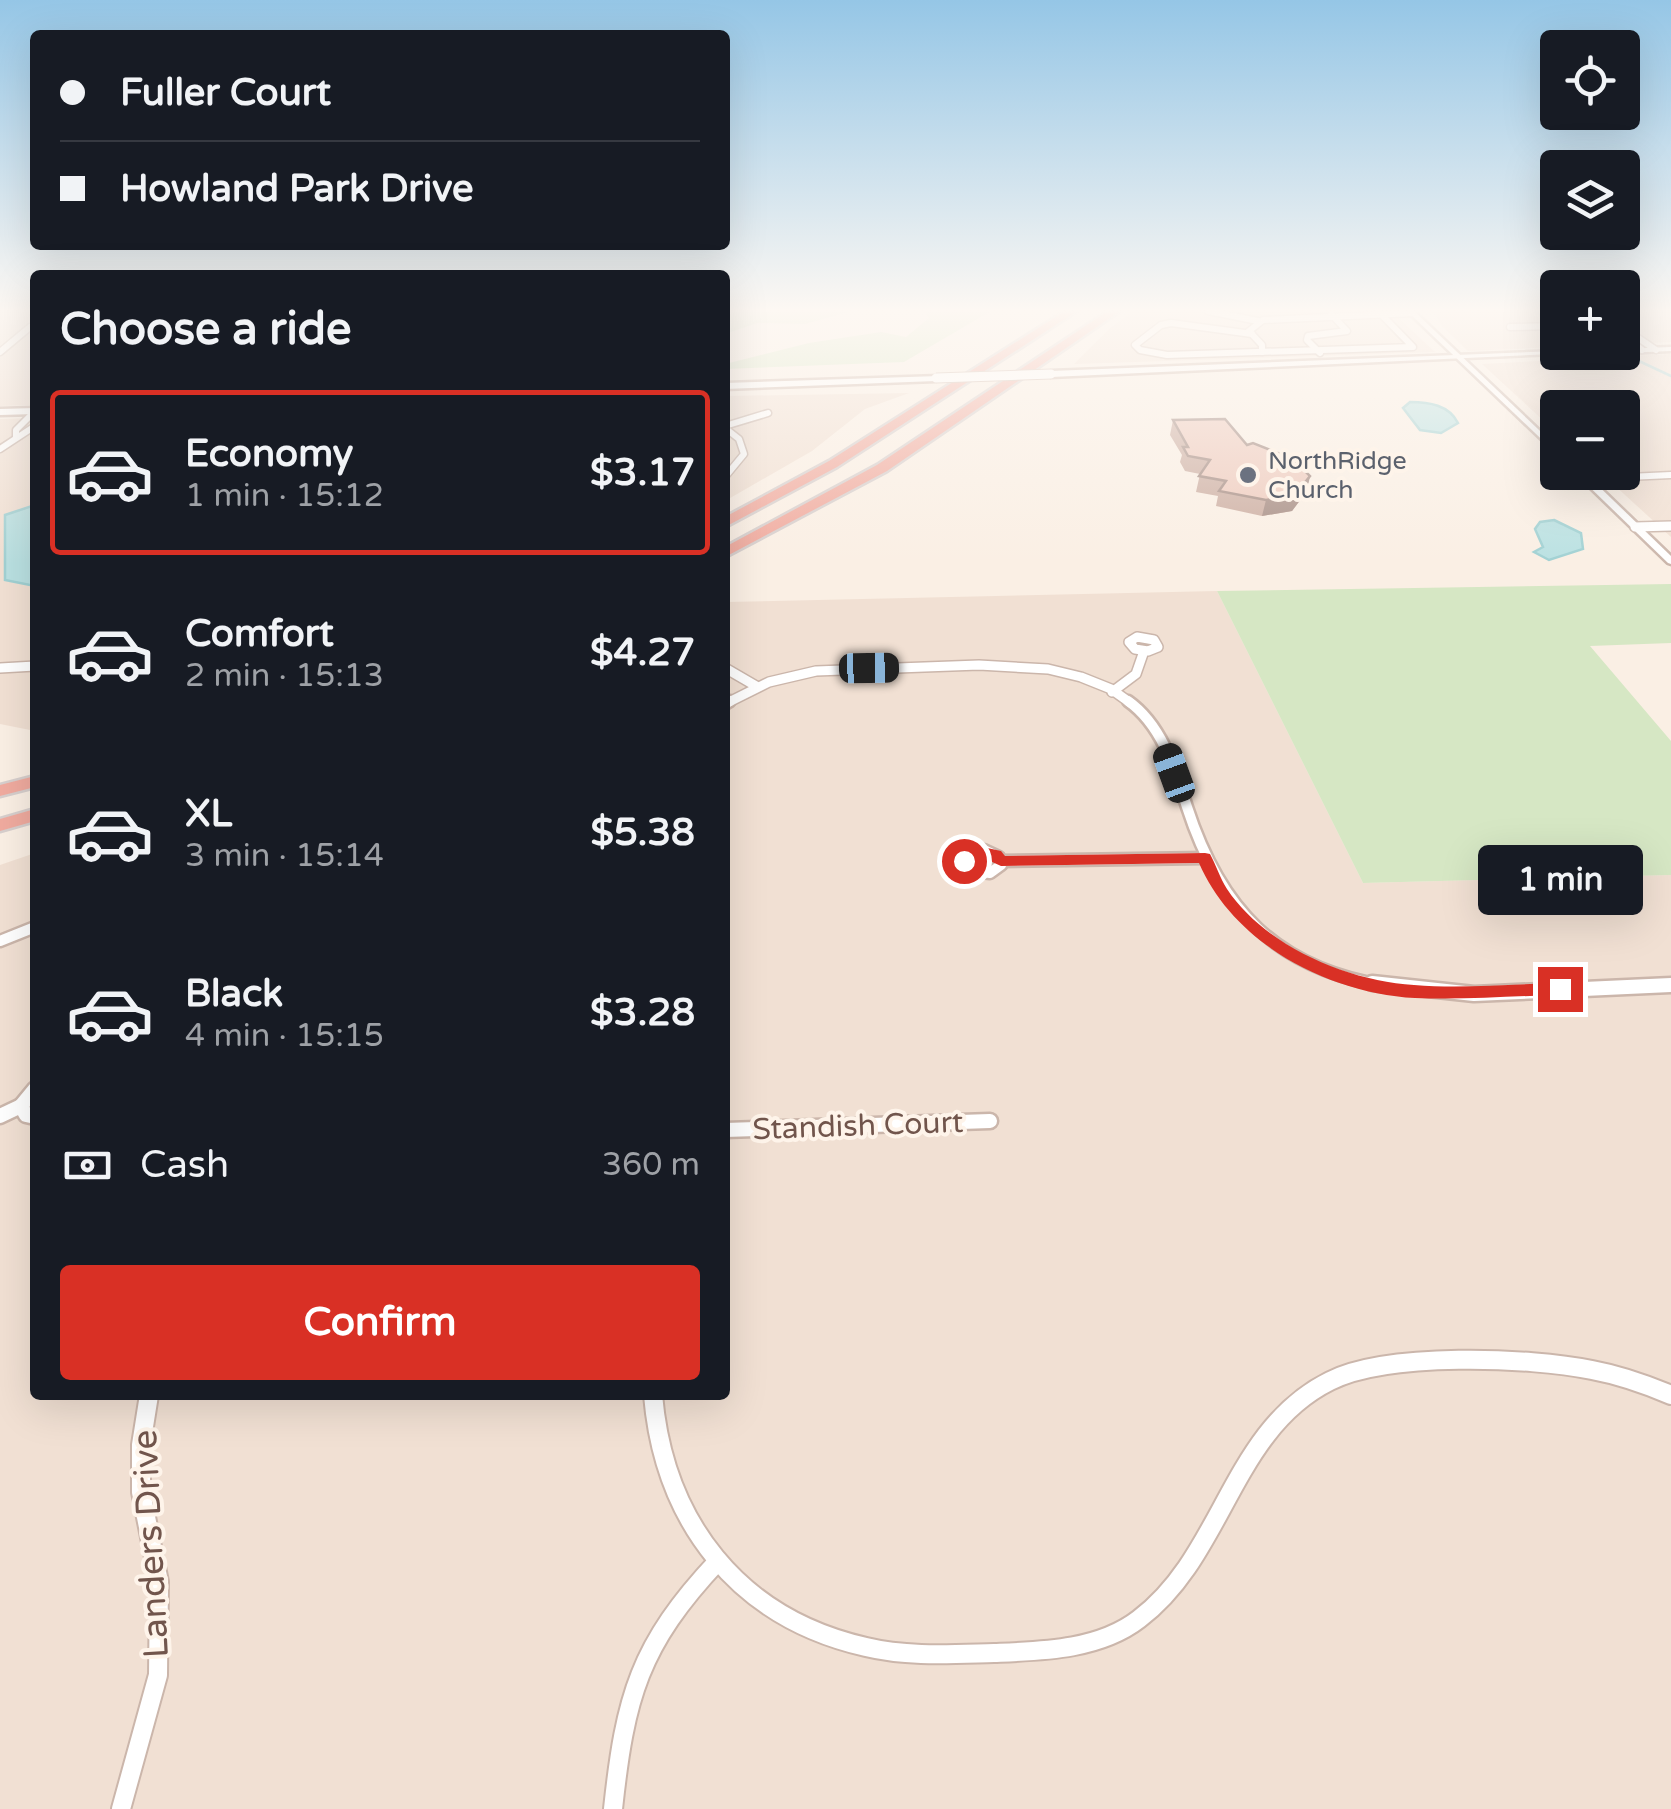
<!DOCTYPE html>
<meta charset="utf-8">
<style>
:root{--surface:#171b24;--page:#242831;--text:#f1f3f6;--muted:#9ea1a6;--line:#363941;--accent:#d93025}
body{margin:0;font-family:"Varela Round",sans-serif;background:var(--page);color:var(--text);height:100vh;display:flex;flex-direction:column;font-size:38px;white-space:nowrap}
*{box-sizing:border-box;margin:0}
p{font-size:32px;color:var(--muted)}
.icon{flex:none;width:55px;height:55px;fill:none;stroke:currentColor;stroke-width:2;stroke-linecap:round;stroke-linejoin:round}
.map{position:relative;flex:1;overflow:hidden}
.panel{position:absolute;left:30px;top:270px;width:700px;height:1130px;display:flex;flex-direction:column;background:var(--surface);border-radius:10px;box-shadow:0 10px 40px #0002}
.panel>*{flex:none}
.hud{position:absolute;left:30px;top:30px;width:700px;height:220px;border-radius:10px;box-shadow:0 10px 40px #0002;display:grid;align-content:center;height:220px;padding:0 30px;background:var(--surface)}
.buttons{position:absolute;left:1540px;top:30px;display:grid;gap:20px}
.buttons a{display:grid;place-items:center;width:100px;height:100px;border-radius:10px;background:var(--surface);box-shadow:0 10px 40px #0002;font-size:50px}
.end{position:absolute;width:45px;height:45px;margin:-22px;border:12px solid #d93025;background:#fff;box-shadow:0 0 0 5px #fff}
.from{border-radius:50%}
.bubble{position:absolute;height:70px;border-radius:10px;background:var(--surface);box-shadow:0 10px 40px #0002;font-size:32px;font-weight:800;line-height:70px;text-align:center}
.car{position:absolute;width:30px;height:60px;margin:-30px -15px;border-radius:12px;box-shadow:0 0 8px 2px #0007;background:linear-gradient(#222 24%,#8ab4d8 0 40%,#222 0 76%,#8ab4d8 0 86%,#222 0)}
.hud b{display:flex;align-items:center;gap:35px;height:95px;font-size:38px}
.hud b+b{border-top:2px solid var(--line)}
.hud i{width:25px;height:25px;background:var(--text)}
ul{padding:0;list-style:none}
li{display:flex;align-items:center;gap:30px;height:165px;margin:0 20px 15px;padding:0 10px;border:5px solid transparent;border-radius:10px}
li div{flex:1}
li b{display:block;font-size:38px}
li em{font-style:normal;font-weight:800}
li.active{border-color:var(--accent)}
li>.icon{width:90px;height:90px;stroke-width:1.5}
h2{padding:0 30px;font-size:45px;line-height:120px}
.pay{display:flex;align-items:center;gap:25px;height:110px;padding:0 30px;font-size:38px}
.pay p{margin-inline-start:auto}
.cta{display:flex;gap:20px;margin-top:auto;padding:20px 30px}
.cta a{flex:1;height:115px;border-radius:10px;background:var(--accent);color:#fff;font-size:40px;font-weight:800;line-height:115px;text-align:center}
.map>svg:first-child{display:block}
.residential{fill:#f1e0d3}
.green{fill:#d6e7c4}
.water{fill:#bae1e2;stroke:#a1d1d3;stroke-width:2.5}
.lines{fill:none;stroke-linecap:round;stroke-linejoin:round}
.stream{stroke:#a1d1d3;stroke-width:2.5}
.minor-far4-casing{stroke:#cbb6ab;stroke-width:9}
.minor-far3-casing{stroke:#cbb6ab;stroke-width:12}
.minor-far2-casing{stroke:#cbb6ab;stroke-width:15}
.minor-far1-casing{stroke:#cbb6ab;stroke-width:19}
.minor-casing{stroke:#cbb6ab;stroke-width:22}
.tertiary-casing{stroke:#cbb6ab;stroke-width:5}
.secondary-casing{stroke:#cfb8ac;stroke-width:5}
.motorway-casing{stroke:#d7cfcd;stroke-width:5}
.minor-far4{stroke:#fff;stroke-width:6}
.minor-far3{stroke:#fff;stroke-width:9}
.minor-far2{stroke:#fff;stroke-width:10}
.minor-far1{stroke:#fff;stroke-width:14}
.minor{stroke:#fff;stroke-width:18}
.tertiary{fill:#fff;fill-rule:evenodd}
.secondary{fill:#fff;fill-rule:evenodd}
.motorway{fill:#f0ab9f;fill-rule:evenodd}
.secondary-bridge-casing{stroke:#cfb8ac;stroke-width:11;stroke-linecap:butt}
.secondary-bridge{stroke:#fff;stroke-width:9}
.wall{fill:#cdafa3}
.shaded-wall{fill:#a78e85}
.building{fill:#eecbbe;stroke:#a78e85;stroke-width:2.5}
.route{fill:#d93025}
.worship-dot{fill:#6b7280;stroke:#fef4ea;stroke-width:4}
.labels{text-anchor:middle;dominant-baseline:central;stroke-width:8;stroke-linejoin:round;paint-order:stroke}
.far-worship-label{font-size:25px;fill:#5b616d;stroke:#fef4ea;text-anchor:start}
.street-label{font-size:30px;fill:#71554c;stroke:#fef4ea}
.near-street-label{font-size:35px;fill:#71554c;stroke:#fef4ea}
</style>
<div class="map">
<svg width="1671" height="1809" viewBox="0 0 1671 1809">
<rect width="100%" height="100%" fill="#faefe4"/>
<g class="residential">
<path d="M0,311h35v94l-35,1z"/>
<path d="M1133,311h258l44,41 -361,12 35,-35z"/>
<path d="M1433,311h94l16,9 14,-1v28l-89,4 -26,-25z"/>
<path d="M1622,311h49v31l-48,2z"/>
<path d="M1671,354v183l-70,-64 21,-1v-64h-64l-1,25 -75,-69z"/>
<path d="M909,393l-44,16 -53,42 -87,50v-105z"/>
<path d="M35,418v313l-35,-7v-305z"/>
<path d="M1217,591l146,292 308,-8v934h-1671v-944l35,-12v542h690v-793z"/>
</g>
<g class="green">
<path d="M725,311h127l-47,13 -48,-1 -32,11z"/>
<path d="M924,311h67l-87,51 -179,7v-5l84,-21 72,-11 25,5 23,-19z"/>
<path d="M1671,584v59l-81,3 81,95v134l-308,8 -146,-292z"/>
</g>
<g class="water">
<path d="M1410,402c19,0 39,3 48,21l-17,10 -21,-3 -17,-22z"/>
<path d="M35,505v81l-30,-6v-65z"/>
<path d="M1554,520l27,13 2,16 -34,11 -15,-8 9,-5 -8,-18 5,-7z"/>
</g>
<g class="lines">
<g class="stream">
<path d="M1535,311l16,10"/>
<path d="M1624,354l47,22"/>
</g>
<defs>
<g id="minor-far4">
<path d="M1208,311l50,10"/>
<path d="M1510,327l48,-1"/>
<path d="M1622,327l34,23"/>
<path d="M1252,334l-81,-11 -10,2 -26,20 5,5 27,5 246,-8 -35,-36"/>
<path d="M1622,335l20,15"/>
<path d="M0,352l30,-25"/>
<path d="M1262,352v-7l-13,-14 14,-11 150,-7"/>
<path d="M1320,353l-13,-13 1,-4 39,-5 -16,-17"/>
<path d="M725,426l43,-13"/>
<path d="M725,428l14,11 5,15 -19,23"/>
<path d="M16,437v-7l19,-19"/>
<path d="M0,449l35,-23"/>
<path d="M1585,479l86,-4"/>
</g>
<g id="minor-far3">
<path d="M1635,527l36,-1"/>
<path d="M1137,637l17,3 4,7 -10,4 -13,-2 -6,-7z"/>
<path d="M0,668l35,-2"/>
<path d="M725,668l31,18"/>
<path d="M1112,692l24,-18 8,-23"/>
<path d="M725,704l44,-22 47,-11 163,-6 69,4 33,8 30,12 21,15"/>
</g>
<g id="minor-far2">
<path d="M1128,701c34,24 47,68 59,106 33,102 89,162 199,179"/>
<path d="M725,704l5,-3"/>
<path d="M984,850l15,7 2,8 -11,8 -17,-2 -9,-10 8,-9z"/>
<path d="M1001,861l204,-3"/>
<path d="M0,941l35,-14"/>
<path d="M1661,986l10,-1"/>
</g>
<g id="minor-far1">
<path d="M1372,983l102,11 197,-9"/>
<path d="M35,1089l-14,17 5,9 9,2"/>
<path d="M0,1116l21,-10"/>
<path d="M725,1130l265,-9"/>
</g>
<g id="minor">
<path d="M653,1395c11,127 85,223 213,252 41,10 86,7 128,6 48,-2 105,-3 145,-34 85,-64 92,-189 191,-238 57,-29 199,-24 262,-11 27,5 53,14 79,25"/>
<path d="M121,1809l37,-134 1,-93 -18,-90v-47l8,-50"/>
<path d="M613,1809c12,-112 26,-164 105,-248"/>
</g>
<g id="tertiary">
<path d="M1407,311h7l144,137v7z"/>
<path d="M1574,472h10l87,84v8l-3,-1z"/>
</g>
<g id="secondary">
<path d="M1671,347v4l-49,2 -3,-1h3v-3z"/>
<path d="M1558,351l39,1 -546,25 -4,-3 4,-3z"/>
<path d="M939,376v4l-3,1 -211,8v-6z"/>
<path d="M35,408v6l-35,1v-6z"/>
</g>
<g id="motorway">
<path d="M1065,311h12l-240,156 -112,60v-10l104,-56z"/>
<path d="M1108,311h12l-233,160 -162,86v-10l152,-82z"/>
<path d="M35,776v11l-35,9v-11z"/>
<path d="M35,809v12l-35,10v-12z"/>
</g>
</defs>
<use href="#minor-far4" class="minor-far4-casing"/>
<use href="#minor-far3" class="minor-far3-casing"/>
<use href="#minor-far2" class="minor-far2-casing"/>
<use href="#minor-far1" class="minor-far1-casing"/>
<use href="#minor" class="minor-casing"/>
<use href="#tertiary" class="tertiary-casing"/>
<use href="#secondary" class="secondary-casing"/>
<use href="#motorway" class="motorway-casing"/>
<use href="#minor-far4" class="minor-far4"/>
<use href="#minor-far3" class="minor-far3"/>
<use href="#minor-far2" class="minor-far2"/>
<use href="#minor-far1" class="minor-far1"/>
<use href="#minor" class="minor"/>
<use href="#tertiary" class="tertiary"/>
<use href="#secondary" class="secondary"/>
<use href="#motorway" class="motorway"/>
<defs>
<path id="secondary-bridge" d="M936,378l115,-4"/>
</defs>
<use href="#secondary-bridge" class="secondary-bridge-casing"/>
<use href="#secondary-bridge" class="secondary-bridge"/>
</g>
<path class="wall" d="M1173,420l74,25 60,46 -15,20 -30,5 -46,-10 2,-10 -22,-4 4,-18 -15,-3 -5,-9 2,-7 -12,-20z"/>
<path class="shaded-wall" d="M1310,476l-3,15 -15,20 -30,5 4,-16z"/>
<path class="building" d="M1225,419l22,26 6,-2 40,16 17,17 -15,19 -29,5 -47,-9 7,-10 -27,-5 11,-16 -22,-4 -5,-9h5l-15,-27z"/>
<linearGradient id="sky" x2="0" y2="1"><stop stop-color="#95c6e6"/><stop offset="0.55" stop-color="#fdf8f3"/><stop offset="1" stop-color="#fdf8f3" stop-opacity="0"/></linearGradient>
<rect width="1671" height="564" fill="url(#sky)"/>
<path class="route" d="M978,846l23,5 4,5 200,-3 5,1c6,11 10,24 17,35 38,57 120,92 187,96 48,4 98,-1 146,-2l9,6 -9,6c-48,1 -97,5 -145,3 -87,-5 -181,-54 -216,-135l-198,3 -22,-10 -9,9h-11l-2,-4 5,-10z"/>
<circle class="worship-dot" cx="1248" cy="475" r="10"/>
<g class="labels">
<g class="far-worship-label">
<text x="1268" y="461">NorthRidge<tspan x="1268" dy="29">Church</tspan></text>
</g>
<g class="street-label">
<text transform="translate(858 1126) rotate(-2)">Standish Court</text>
</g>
<g class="near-street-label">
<text transform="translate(151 1544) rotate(-93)">Landers Drive</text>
</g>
</g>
</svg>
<div class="buttons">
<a><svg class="icon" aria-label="locate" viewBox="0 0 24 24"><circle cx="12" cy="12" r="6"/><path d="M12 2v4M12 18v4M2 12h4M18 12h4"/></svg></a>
<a><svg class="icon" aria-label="layers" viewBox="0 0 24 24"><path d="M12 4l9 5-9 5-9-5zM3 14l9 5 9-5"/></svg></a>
<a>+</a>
<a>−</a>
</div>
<i class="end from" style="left:964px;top:861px"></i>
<i class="end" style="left:1560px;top:989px"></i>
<div class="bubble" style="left:1478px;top:845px;width:165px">1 min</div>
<i class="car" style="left:869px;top:668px;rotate:89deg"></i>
<i class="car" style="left:1174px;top:773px;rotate:340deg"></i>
<div class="hud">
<b><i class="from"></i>Fuller Court</b>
<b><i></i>Howland Park Drive</b>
</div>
<section class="panel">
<h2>Choose a ride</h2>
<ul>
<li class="active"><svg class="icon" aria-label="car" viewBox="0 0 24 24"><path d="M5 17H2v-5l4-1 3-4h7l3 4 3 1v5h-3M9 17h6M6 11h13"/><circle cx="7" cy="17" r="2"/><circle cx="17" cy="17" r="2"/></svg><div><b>Economy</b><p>1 min · 15:12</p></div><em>$3.17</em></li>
<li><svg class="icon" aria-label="car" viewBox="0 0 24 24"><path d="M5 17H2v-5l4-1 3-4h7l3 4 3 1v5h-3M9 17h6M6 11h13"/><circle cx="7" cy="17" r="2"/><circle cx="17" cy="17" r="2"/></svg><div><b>Comfort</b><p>2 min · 15:13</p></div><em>$4.27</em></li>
<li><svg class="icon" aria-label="car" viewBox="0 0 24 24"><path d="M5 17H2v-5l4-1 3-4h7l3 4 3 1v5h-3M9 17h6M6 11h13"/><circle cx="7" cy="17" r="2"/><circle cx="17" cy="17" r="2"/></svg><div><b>XL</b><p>3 min · 15:14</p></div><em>$5.38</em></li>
<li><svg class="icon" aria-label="car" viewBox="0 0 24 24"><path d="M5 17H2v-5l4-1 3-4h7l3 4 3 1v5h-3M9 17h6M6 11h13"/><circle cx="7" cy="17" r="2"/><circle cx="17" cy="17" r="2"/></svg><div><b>Black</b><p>4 min · 15:15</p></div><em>$3.28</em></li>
</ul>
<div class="pay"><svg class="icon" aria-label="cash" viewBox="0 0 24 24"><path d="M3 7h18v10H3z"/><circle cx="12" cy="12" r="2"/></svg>Cash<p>360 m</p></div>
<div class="cta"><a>Confirm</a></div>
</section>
</div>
